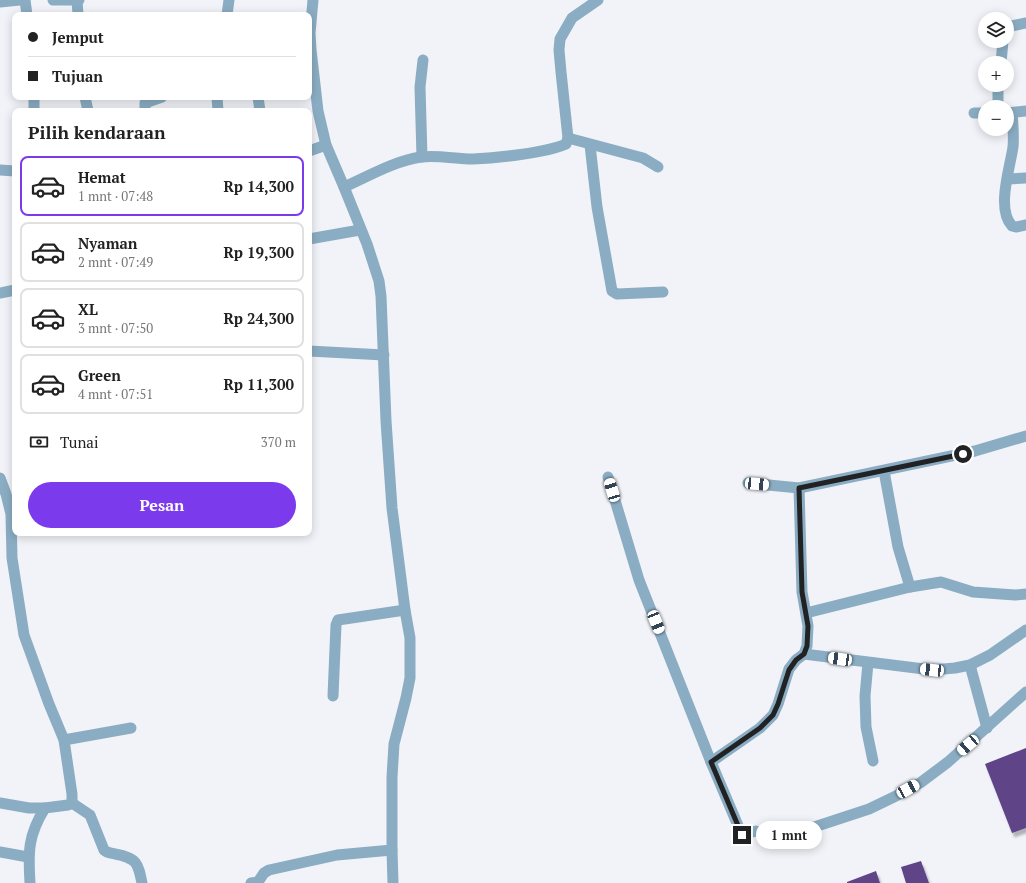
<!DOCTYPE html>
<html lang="id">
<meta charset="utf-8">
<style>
:root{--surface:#fff;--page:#f6f6f6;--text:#222;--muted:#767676;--line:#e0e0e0;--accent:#7c3aed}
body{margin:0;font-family:"PT Serif",serif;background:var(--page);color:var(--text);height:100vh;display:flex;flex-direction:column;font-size:15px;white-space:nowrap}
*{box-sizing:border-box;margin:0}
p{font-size:13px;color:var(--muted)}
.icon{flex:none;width:22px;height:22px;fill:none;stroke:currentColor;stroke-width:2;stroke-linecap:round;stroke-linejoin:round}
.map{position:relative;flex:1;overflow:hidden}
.drawer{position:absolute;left:12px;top:108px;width:300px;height:428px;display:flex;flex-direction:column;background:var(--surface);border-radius:8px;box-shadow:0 2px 10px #0003}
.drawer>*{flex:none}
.guide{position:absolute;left:12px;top:12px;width:300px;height:88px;border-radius:8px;box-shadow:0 2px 10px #0003;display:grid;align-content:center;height:88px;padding:0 16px;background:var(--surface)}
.tools{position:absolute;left:978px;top:12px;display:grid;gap:8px}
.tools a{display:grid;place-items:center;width:36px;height:36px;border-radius:50%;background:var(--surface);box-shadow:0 2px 10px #0003;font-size:20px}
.end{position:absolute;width:18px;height:18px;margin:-9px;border:5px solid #212224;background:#fff;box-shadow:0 0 0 2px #fff}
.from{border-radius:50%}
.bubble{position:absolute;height:28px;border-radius:14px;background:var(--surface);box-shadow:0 2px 10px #0003;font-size:13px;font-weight:700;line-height:28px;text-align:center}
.car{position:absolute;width:12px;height:24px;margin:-12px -6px;border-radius:5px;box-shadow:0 0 3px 1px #0007;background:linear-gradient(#fff 24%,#345 0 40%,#fff 0 76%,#345 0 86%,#fff 0)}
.guide b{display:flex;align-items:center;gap:14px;height:38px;font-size:15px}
.guide b+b{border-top:1px solid var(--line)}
.guide i{width:10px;height:10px;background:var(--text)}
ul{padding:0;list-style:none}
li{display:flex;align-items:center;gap:12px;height:60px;margin:0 8px 6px;padding:0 8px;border:2px solid var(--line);border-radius:8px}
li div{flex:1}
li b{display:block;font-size:15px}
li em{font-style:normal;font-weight:700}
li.active{border-color:var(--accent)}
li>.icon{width:36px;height:36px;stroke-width:1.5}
h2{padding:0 16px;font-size:18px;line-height:48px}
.pay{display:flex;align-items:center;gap:10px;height:44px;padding:0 16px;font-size:15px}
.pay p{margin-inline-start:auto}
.cta{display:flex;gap:8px;margin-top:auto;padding:8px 16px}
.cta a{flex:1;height:46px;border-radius:24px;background:var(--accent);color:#fff;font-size:16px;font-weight:700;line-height:46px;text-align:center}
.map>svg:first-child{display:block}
.building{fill:#5f4588;filter:url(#shadow)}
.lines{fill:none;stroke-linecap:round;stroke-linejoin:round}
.street{stroke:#8badc3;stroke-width:11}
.route{stroke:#212224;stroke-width:5}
</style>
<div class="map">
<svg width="1026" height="883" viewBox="0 0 1026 883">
<defs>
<filter id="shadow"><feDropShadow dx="2.5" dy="4.5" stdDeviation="1" flood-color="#0004"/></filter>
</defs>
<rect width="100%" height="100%" fill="#f1f3f8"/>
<g class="building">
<path d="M1026,748v80l-14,5 -27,-69z"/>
<path d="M921,861l8,22h-23l-5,-16z"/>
<path d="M876,871l4,12h-33v-1z"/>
</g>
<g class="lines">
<g class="street">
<path d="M25,0l2,15"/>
<path d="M53,0h26"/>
<path d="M77,0l1,15"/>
<path d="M313,0l-3,33 1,17 7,61 8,34 18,42 23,57 12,37 2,15 5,125 6,87 13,102 5,28v40l-4,20 -12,46 -2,33v73l1,33"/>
<path d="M0,2l20,-2"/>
<path d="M227,15l2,-15"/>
<path d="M1007,27l19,-4"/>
<path d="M1001,63l2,-22"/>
<path d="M34,97v14"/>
<path d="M85,97l3,14"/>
<path d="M217,97l1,14"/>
<path d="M258,97l2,14"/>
<path d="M998,107v-22"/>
<path d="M145,111v-8l17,-6"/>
<path d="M974,113h11"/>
<path d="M1007,113l19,-2"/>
<path d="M1012,113c1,11 2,23 1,34 -3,21 -17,62 -1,79l4,1 10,-2"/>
<path d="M568,138l75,20 15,9"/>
<path d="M590,145l7,62 15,84 5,3 46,-2"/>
<path d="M309,151l17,-6"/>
<path d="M422,157l-2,-70 3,-27"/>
<path d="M0,170l15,1"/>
<path d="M1008,179l18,-1"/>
<path d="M344,187c25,-11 50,-26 77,-30 17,-2 35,2 52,2 23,-1 73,-6 93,-15l2,-6 -7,-66 -2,-22 1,-11 12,-21 26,-18"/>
<path d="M309,239l51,-9"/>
<path d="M0,293l15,-3"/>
<path d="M309,351l75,4"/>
<path d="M884,471l14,76 12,40"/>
<path d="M608,477l31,103 72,182 31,73 14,-4 10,4 30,-2 73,-24 27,-13 24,-13 28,-21 78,-70"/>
<path d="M0,478l6,16 5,20 1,44 12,77 25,69 15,36 8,54v9l-4,2 -23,3c-17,27 -17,44 -15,75"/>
<path d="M748,483l51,5 176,-37 51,-15"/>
<path d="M806,613l104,-26 31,-5 32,10 42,3 11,-1"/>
<path d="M804,654l128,16 23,-2 15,-3 20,-10 36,-25"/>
<path d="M868,663l-3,33 1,31 7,34"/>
<path d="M970,665l17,63"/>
<path d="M333,696l3,-71 2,-5 67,-10"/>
<path d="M64,740l67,-12"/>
<path d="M711,762l49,-34 13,-13 5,-11 11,-35 7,-9 8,-6 3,-8 1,-20 -6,-34 -3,-104"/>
<path d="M0,803l29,5h16"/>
<path d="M72,803l18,12 14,35c3,3 7,3 11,4 22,4 23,9 27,29"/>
<path d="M0,852l28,5"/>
<path d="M251,883l7,-1 6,-9 5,-3 68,-15 55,-5"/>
</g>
</g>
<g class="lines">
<path class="route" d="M742,835l-31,-73 49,-34 13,-13 5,-11 11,-34 7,-10 8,-6 3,-8 1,-20 -6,-34 -3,-104 164,-34"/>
</g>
</svg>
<div class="tools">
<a><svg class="icon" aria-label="layers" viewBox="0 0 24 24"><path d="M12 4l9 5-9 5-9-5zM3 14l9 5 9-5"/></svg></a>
<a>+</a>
<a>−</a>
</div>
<i class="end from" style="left:963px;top:454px"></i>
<i class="end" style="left:742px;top:835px"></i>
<div class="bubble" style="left:756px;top:821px;width:66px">1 mnt</div>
<i class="car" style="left:757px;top:484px;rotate:95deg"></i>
<i class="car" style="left:612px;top:490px;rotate:343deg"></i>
<i class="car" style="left:656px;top:622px;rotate:158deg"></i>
<i class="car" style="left:840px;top:659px;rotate:278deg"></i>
<i class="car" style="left:932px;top:670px;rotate:276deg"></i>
<i class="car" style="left:968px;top:745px;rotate:229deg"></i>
<i class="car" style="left:908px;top:789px;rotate:61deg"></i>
<div class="guide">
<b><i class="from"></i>Jemput</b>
<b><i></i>Tujuan</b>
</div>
<section class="drawer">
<h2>Pilih kendaraan</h2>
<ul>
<li class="active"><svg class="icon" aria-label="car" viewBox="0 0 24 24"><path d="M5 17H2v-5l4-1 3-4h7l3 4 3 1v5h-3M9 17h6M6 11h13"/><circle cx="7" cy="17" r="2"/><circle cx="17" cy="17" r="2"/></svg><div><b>Hemat</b><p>1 mnt · 07:48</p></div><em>Rp 14,300</em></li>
<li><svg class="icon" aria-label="car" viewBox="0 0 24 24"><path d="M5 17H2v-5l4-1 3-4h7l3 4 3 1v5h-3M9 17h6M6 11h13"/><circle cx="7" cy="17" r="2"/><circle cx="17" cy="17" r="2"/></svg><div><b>Nyaman</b><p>2 mnt · 07:49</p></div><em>Rp 19,300</em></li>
<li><svg class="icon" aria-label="car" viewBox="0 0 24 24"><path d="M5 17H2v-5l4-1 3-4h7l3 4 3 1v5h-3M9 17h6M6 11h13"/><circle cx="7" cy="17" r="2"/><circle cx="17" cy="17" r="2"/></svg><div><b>XL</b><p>3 mnt · 07:50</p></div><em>Rp 24,300</em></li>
<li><svg class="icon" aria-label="car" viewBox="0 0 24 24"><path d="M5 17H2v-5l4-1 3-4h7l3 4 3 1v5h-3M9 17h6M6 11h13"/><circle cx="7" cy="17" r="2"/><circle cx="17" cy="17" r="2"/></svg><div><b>Green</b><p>4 mnt · 07:51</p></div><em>Rp 11,300</em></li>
</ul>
<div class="pay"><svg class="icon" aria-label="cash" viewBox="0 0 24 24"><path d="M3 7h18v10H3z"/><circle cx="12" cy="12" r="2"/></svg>Tunai<p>370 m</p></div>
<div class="cta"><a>Pesan</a></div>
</section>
</div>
